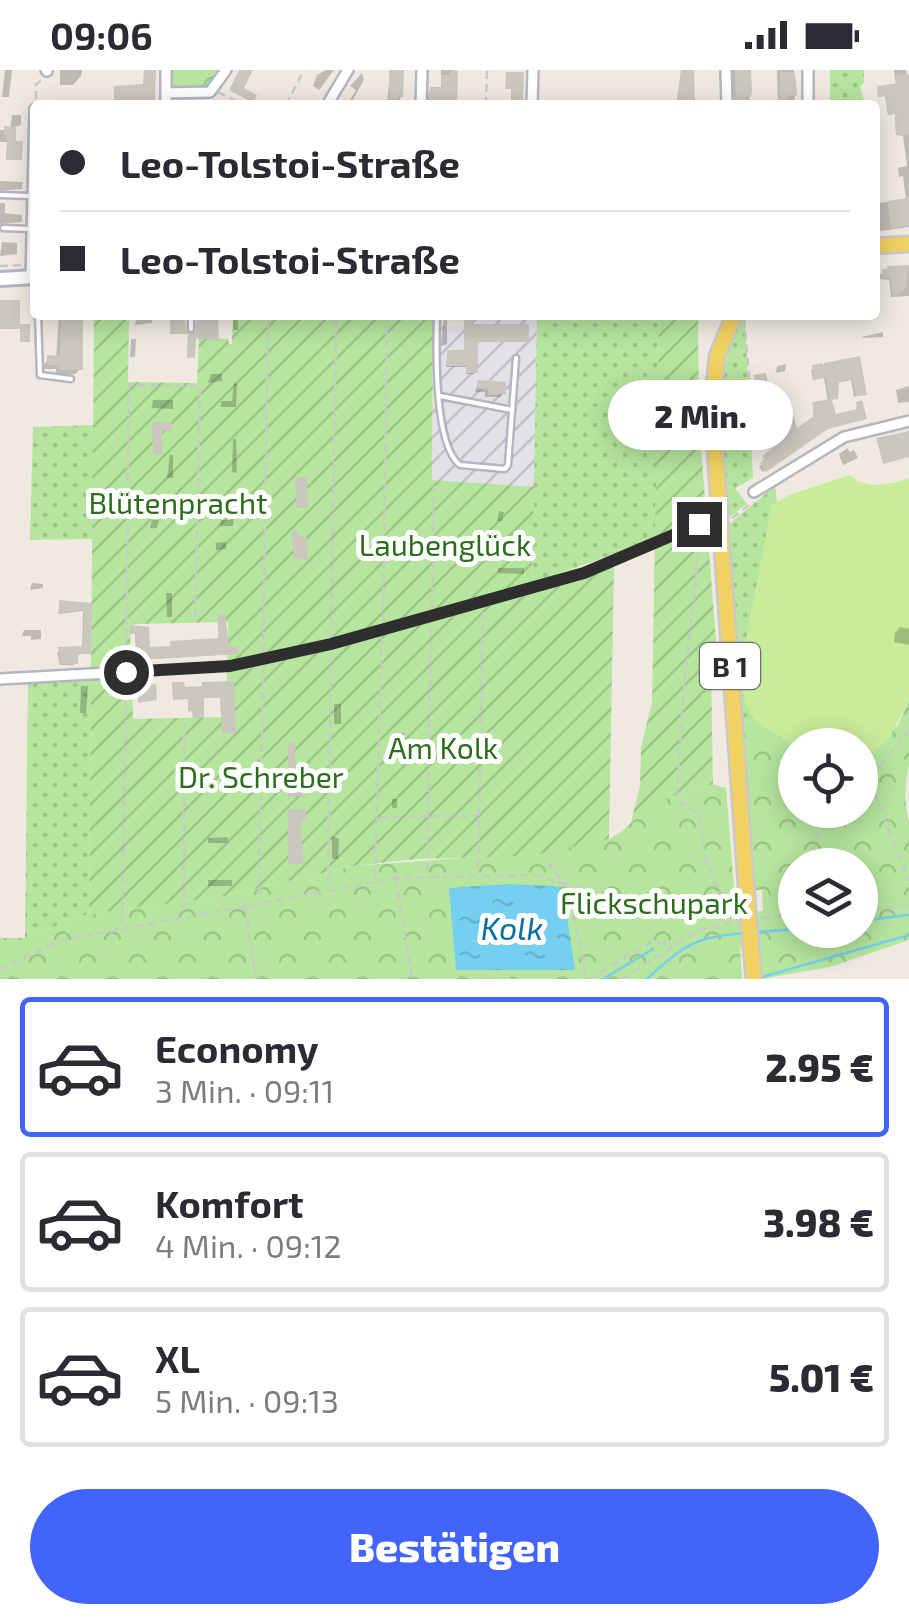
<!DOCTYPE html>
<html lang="de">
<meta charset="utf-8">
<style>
:root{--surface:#fff;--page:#f7f7f7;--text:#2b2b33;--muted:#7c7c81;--line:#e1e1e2;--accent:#4264fb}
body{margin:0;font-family:"Exo 2",sans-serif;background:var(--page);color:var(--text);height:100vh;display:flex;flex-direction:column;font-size:38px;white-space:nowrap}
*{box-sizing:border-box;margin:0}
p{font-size:32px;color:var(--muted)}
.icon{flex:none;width:55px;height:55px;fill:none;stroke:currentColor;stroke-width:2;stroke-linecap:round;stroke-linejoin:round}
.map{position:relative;height:909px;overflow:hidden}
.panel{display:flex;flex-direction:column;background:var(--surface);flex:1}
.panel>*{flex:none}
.hud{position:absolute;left:30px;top:30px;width:850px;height:220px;border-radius:10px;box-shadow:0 5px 25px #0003;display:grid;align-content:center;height:220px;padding:0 30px;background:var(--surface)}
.buttons{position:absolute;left:778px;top:658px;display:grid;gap:20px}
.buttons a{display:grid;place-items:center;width:100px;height:100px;border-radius:50%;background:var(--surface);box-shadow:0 5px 25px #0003;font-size:50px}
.end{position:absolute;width:45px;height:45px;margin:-22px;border:12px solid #2e2e2e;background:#fff;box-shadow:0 0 0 5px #fff}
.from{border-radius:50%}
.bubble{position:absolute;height:70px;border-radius:35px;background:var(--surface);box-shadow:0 5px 25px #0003;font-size:32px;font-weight:800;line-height:70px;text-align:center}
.hud b{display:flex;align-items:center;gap:35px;height:95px;font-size:38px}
.hud b+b{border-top:2px solid var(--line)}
.hud i{width:25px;height:25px;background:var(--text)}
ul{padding:18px 0 0;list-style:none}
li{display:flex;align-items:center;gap:30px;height:140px;margin:0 20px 15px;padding:0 10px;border:5px solid var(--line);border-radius:10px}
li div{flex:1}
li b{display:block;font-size:38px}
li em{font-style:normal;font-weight:800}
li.on{border-color:var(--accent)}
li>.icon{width:90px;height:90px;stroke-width:1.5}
.button{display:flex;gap:20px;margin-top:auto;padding:20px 30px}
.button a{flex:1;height:115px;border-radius:60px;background:var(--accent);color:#fff;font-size:40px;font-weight:800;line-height:115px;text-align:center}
.status{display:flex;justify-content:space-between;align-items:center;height:70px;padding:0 50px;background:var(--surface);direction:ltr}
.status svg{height:28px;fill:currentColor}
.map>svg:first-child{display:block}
.industrial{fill:url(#industrial-furrows)}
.grass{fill:url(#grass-dots)}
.park{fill:url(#park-crowns);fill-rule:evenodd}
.garden{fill:url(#garden-furrows)}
.pitch{fill:#c9ec9a}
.water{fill:url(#water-ripples)}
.shadow{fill:#0003}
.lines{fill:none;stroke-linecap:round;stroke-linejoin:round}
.stream{stroke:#75cff0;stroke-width:2.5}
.building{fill:#cbc7bf}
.service-casing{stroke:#b4b7c1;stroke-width:9}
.minor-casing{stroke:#b4b7c1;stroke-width:14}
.secondary-casing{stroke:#b4b7c1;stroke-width:18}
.primary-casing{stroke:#c9c9c9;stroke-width:19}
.path{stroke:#c9c9c9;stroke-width:2.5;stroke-dasharray:8 5;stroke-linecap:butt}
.service{stroke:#fff;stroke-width:4}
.minor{stroke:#fff;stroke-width:9}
.secondary{stroke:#fff;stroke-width:12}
.primary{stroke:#f2d163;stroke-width:14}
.primary-bridge-casing{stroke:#c9c9c9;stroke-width:19;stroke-linecap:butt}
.primary-bridge{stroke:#f2d163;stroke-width:14}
.route{stroke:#2e2e2e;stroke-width:12}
.labels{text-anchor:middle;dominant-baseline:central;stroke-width:10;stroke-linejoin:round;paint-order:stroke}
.shield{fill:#fff;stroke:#6d6d6d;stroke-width:2.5}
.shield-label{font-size:28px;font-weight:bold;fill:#2e2e2e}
.park-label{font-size:30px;fill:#2c6e1b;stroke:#fff}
.water-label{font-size:32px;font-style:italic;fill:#0d6fa3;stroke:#fff}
</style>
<div class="status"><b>09:06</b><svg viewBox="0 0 49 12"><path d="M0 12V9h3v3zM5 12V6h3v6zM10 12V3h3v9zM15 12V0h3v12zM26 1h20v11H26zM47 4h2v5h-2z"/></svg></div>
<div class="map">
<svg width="909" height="909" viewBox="0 0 909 909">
<defs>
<pattern id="industrial-furrows" width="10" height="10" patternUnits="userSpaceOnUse" patternTransform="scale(2.5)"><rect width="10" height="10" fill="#e3e1e8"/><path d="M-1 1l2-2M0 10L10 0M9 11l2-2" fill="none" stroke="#c3c1c7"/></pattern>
<pattern id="grass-dots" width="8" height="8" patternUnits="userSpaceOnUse" patternTransform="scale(2.5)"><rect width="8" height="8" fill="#b6e59e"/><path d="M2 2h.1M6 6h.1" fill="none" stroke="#9dc588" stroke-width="1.8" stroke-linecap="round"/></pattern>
<pattern id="park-crowns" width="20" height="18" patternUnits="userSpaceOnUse" patternTransform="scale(2.5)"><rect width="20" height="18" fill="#b6e59e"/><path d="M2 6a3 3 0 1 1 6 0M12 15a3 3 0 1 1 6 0" fill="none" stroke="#9dc588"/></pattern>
<pattern id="garden-furrows" width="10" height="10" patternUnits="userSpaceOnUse" patternTransform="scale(2.5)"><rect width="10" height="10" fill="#b6e59e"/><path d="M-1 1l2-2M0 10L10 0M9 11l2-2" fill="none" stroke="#9dc588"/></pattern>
<pattern id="water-ripples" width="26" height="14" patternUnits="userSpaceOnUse" patternTransform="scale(2.5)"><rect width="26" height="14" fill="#75cff0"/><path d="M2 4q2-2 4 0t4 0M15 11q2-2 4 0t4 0" fill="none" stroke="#66b2ce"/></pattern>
</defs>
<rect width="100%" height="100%" fill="#efe9e1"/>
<path class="industrial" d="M464,245h73l-3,172 -102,-6 1,-154 31,-1z"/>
<g class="grass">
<path d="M830,0h34v12l-4,5 4,13 -12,1v4h-22z"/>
<path d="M537,245h122l-3,224 -124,44z"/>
<path d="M741,250l4,3 8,155 -18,10 12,16 -19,14c-14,-63 -16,-139 13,-198z"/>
<path d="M93,355l1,114 -64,1 3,-113z"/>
<path d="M775,416l2,16 -5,4 -29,150 -2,28 14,37 -15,1 -12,-145v-52z"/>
<path d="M91,607l-2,237 -64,24 3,-257z"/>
</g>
<g class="park">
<path d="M170,0h51l-14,19 -29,1 -8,-6z"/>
<path d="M909,629c0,21 0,45 0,66 -4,20 -6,36 0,56v119l-79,27 -70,12 -2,-34 -18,2 2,32h-742v-41h25l64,-24 135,-18 129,-30 177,-13 79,-14 12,-7 24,-22 24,-13 44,-13 13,4 10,125 27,-2 -1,-21h-9l-13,-168 15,-1 40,25v64h65v-54h9l29,-31zM795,795h65v65h-65z"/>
</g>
<g class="garden">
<path d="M94,245h35l-1,67 69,1 2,-45 29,1 1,5h3l1,-29h200l-1,165 102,7 -2,96 -175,49 -1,8 205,-56 53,-18 -5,273 -79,17 -113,3 -64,7 -129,30 -135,18 2,-237 41,-1 1,43 93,-2 2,-95 -92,2 -6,2 1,41 -40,2z"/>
<path d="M659,245h39l1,106 17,221 -5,29 2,113 -44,13 -38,25 9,-36 1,-38 11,-46z"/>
</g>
<path class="pitch" d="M850,405c14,15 41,10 59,3v221l-19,38 -21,19h-9v-11l-65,1 -40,-25 -9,-17 -5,-20 2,-29 29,-150 17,-10z"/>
<path class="water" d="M508,814l47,2 8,4 12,80h-119l-7,-82z"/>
<g class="shadow">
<path d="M5,0h7l-3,27h-7z"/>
<path d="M60,0h22l-1,6 -8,9h-13z"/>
<path d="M326,0h8l-15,20 -6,-4 4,-11z"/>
<path d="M441,0h14v35h-28l2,-13 12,-2z"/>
<path d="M732,0h17v35h-15z"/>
<path d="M777,0h17l1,35h-17z"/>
<path d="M894,0h12l3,26v131l-34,5v-29l31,-2 -3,-25 -4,1 -1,-9 9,-2 -4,-30 -7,-1 -1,-21 -7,1 -3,-19 -7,1 -1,-7 19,-4z"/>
<path d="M390,2l11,1 -1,32h-13z"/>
<path d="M362,3l2,7 -14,25h-3l9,-15 -6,-4z"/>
<path d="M12,45h9v10l-7,2 -1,17 5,16h-12l1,-18h-7v-12h10z"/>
<path d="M0,111l23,1 -1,7 -22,2z"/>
<path d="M0,133h5v10l17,2v7l-22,2z"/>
<path d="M2,172l15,1v11l-17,2z"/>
<path d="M909,197v29l-18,1 -2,-17 -9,-1v-4l8,-7z"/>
<path d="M59,245h22l-1,54 -5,5h-19v-5h-14l6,-11h8z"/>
<path d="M137,245h15v8l-17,2z"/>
<path d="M211,245h27v15h-5v-10h-17v20l-23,-2 -1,19 -5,1 1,-23 4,3 4,-4 1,-15 13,-1z"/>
<path d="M464,245h5v11l58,15 -51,1 -2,32h-8v-7h-20l2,-15 16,1z"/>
<path d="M444,246h3v28l-6,2z"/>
<path d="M883,262v5l-21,1v-1z"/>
<path d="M131,269h5l-1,18h-5z"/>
<path d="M858,289l6,35 -10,3 -3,-17 -15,3v15l-6,3 4,15 22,-4 1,-8 7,15 -41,11 -60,42 -4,-5 4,-4 -1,-2 24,-20 -6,-18 -9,1 -1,-6 20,-5 5,19 18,-12v-15l15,-3 -4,-24 -11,2 -2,-10z"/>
<path d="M786,294l-1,7 -9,2 1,-7z"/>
<path d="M211,304h11v7l-14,2z"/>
<path d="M234,313l3,1 -1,23h-15v-6h11z"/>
<path d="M478,313l26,10 -4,4h-15v-5h-10z"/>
<path d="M909,316v16l-11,1 -2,-13z"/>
<path d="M173,330v9l-21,-1 1,-8z"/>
<path d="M661,346h5l-1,16 -5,-1z"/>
<path d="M765,357l2,16 -8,1 -1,-16z"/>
<path d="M233,369h3l1,34 -5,-1z"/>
<path d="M848,378l1,4 5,-2 4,8 -15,7 -4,-11z"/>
<path d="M170,385h3v23h-6z"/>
<path d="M236,431l-3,25h-13l1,-6h10l1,-18z"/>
<path d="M499,441l5,1 -2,9h-5z"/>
<path d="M152,450h7l-2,8h-7z"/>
<path d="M226,472v7l-10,1v-7z"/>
<path d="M524,498v6l-26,-1v-5z"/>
<path d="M32,513l11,1v4l-13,2z"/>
<path d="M166,523h6v24h-5z"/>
<path d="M60,533l29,2 -1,48 -12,2 -2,10h-14l-3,-13 25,-3 1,-38 -25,3z"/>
<path d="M219,546l8,32 7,6 -98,6 -1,-27 -5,1 1,-6 16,2v20l23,-1 1,-5 47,-3z"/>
<path d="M900,557l9,2v16l-15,-3 1,-9z"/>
<path d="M24,560h17v9l-10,1v-4h-9z"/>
<path d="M81,616h7l-2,27h-6z"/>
<rect x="334" y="634" width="7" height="20"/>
<rect x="399" y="663" width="5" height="16"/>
<rect x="392" y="729" width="5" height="9"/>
<path d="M332,766l7,3 -1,20h-6z"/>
<path d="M228,767l-1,6h-19v-5z"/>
<rect x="208" y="810" width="24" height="6"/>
</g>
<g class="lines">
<g class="stream">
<path d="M860,851l49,-6"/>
<path d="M754,862l41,-3"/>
<path d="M762,907l147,-42"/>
<path d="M603,909l50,-30"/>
<path d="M647,909c37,-34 49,-43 99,-46"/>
</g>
</g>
<g class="building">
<path d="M144,0h12l-1,35 -41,-1v-18l29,-2z"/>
<path d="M239,0h14l-9,18 13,7 -4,8 -24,-13z"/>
<path d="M389,0h15l-1,27h-5v8h-8z"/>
<path d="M681,0h13l1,32 -9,3h-10z"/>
<path d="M735,0h16l1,19 -1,8h-5l1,8h-11z"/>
<path d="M450,1h8l-1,34h-28l1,-18h11v-12h9z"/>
<path d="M506,2h18l-1,31h-12v-14h-6z"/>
<path d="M780,2h14l2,8 1,16h-9v9h-9z"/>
<path d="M909,4v61l-8,1 -5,-2 -1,-20 -7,1 -2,-19 -8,1 -1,-11 20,-3 -1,-8z"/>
<path d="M4,56l12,1v14h7l-1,19h-15v-25h-3z"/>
<path d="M909,128v28l-18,3 -4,-28z"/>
<path d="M909,195l-4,25 -5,1v4l-7,1 -3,-18 -8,-1v-8h5v-3z"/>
<path d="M0,230h20v24h10v18h-10v-13h-20z"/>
<path d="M61,245h22v55h-23v-5h-13v-10l13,1z"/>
<path d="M174,245h11l1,15 4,4 6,-3 1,-15 21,-1 1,26 -23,-3 -1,20 -8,-1 1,-23h-18v-16z"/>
<path d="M464,245h7l1,9h57v18h-51v31h-12v-7h-19v-16h17z"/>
<path d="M860,286l7,39 -11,1 -3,-17 -14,3 -1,17 -6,1 4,14 21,-5 -1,-7 6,-2 5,19 -39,10 -62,43 -6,-9 4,-3 -2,-4 25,-19 -5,-15 -9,1 -2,-9 21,-4 5,18 17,-12 -2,-14 18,-3 -4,-22 -12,2 -2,-14 10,-2 2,3v-3z"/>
<path d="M766,303l3,15 -6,6 1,10 -8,1 -2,-30z"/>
<path d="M477,310l29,2v12l-18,1v-6h-10z"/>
<path d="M152,352h20v9h-10v23h-9z"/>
<path d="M909,361v26l-26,7 -7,-26z"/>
<path d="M295,407h12l1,30 -12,1z"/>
<path d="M291,461h8v6h8l1,24 -14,-4z"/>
<path d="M59,530l33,3 -1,51h-13v10h-17l-3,-17 25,-1 1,-36 -25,3z"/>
<path d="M218,544h7l4,32h9v8l-101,6 -1,-27h-6v-8l19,2 1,20 20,-1v-5l48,-3z"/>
<path d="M234,611l2,52h-14l-2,-35h-16v20h-11l-1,-7 -4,1v-13l-15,1 -1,-18h12l1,5 17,-1v-4z"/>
<path d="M156,614l1,16 -19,3 -1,-18z"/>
<path d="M288,672h7v22h7l1,32 -15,1z"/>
<path d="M288,739h18v10h-5l2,45h-15z"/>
</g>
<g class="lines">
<defs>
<g id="service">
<path d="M0,125l29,1"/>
<path d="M3,158l29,1"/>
<path d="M38,245l2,60 31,4"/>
<path d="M191,245v14"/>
<path d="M437,245c-1,33 -3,130 23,150l45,4 3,-4 8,-107"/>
<path d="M440,326l72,14"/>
<path d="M126,602l104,-6 101,-22 253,-71 115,-49"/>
</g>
<g id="minor">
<path d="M46,0l1,1"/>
<path d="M726,0l1,35"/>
<path d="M166,23l44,-1 16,-22"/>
<path d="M166,35v-35"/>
<path d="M327,35l21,-35"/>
<path d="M421,35l1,-35"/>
<path d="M532,35l1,-35"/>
<path d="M808,35v-35"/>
<path d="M31,208l4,-169"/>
<path d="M754,422l90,-55 65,-16"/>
<path d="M0,609l126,-7"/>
</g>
<path id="secondary" d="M0,209l35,-2"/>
<g id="primary">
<path d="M875,176l34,-2"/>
<path d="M734,245l-17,41 -5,52 36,504"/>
<path d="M751,877l3,32"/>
</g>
</defs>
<use href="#service" class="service-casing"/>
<use href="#minor" class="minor-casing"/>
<use href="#secondary" class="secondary-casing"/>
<use href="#primary" class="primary-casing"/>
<g class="path">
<path d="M218,22l25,13"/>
<path d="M36,29v-15l6,-4"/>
<path d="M286,35l18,-35"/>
<path d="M486,35l1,-35"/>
<path d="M0,196l24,-1"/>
<path d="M744,249l6,68"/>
<path d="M732,448l21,-16"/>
<path d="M701,459l-18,170 -6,93 2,9 20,14 5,37 25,69"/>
<path d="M432,538l2,-122"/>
<path d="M383,551l4,-306"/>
<path d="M331,568l5,-323"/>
<path d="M263,583l5,-338"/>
<path d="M126,593l3,-278 71,1 -5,235"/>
<path d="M909,659l-40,51 40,101"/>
<path d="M380,747l97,-1"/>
<path d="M547,792l20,23 161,36"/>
<path d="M809,795l16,-55"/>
<path d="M478,797l5,-259"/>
<path d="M427,800l4,-249"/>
<path d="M375,807l7,-239"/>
<path d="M396,809l16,100"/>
<path d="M328,814l3,-233"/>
<path d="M259,825l4,-229"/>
<path d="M245,837l11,72"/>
<path d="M860,839l49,-4"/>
<path d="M184,840v-186"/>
<path d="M762,848l33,-3"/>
<path d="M122,853l4,-242"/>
<path d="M0,899l58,-28 338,-63 140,-3 31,10 20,94"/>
<path d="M477,909h42"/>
<path d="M589,909l60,-36 24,1"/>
<path d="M622,909l77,-49 40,-9"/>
</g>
<use href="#service" class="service"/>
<use href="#minor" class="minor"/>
<use href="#secondary" class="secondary"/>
<use href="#primary" class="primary"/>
<defs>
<path id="primary-bridge" d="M748,842l3,35"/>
</defs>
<use href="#primary-bridge" class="primary-bridge-casing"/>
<use href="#primary-bridge" class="primary-bridge"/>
</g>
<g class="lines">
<path class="route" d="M126,602l104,-6 101,-22 253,-71 115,-49"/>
</g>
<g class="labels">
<rect class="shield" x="700" y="573" width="60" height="46" rx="8"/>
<g class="shield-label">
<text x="730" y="596">B 1</text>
</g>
<g class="park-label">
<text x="178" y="432">Blütenpracht</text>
<text x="445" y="474">Laubenglück</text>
<text x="443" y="677">Am Kolk</text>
<text x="261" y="706">Dr. Schreber</text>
<text x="654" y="832">Flickschupark</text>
</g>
<g class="water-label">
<text x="512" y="857">Kolk</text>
</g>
</g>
</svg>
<div class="buttons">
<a><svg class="icon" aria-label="locate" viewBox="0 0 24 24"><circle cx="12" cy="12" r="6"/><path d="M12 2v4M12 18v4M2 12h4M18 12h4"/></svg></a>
<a><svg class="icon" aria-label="layers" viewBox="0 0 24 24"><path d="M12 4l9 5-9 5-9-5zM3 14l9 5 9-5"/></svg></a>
</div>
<i class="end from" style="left:126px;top:602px"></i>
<i class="end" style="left:699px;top:454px"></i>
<div class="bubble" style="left:608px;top:310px;width:185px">2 Min.</div>
<div class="hud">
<b><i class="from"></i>Leo-Tolstoi-Straße</b>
<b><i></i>Leo-Tolstoi-Straße</b>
</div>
</div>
<section class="panel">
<ul>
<li class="on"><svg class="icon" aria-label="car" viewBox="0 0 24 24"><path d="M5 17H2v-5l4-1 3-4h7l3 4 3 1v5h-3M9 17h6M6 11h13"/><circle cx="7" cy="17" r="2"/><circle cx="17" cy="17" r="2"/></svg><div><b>Economy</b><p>3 Min. · 09:11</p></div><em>2.95 €</em></li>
<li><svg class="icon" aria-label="car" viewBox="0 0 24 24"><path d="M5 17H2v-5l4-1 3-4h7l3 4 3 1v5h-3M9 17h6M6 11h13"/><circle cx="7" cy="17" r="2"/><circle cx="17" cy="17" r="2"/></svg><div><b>Komfort</b><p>4 Min. · 09:12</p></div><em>3.98 €</em></li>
<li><svg class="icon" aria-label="car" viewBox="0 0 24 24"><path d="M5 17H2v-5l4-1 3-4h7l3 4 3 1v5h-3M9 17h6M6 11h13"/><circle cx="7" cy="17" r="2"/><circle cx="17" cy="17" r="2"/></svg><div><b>XL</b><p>5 Min. · 09:13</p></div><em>5.01 €</em></li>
</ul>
<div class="button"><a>Bestätigen</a></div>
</section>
